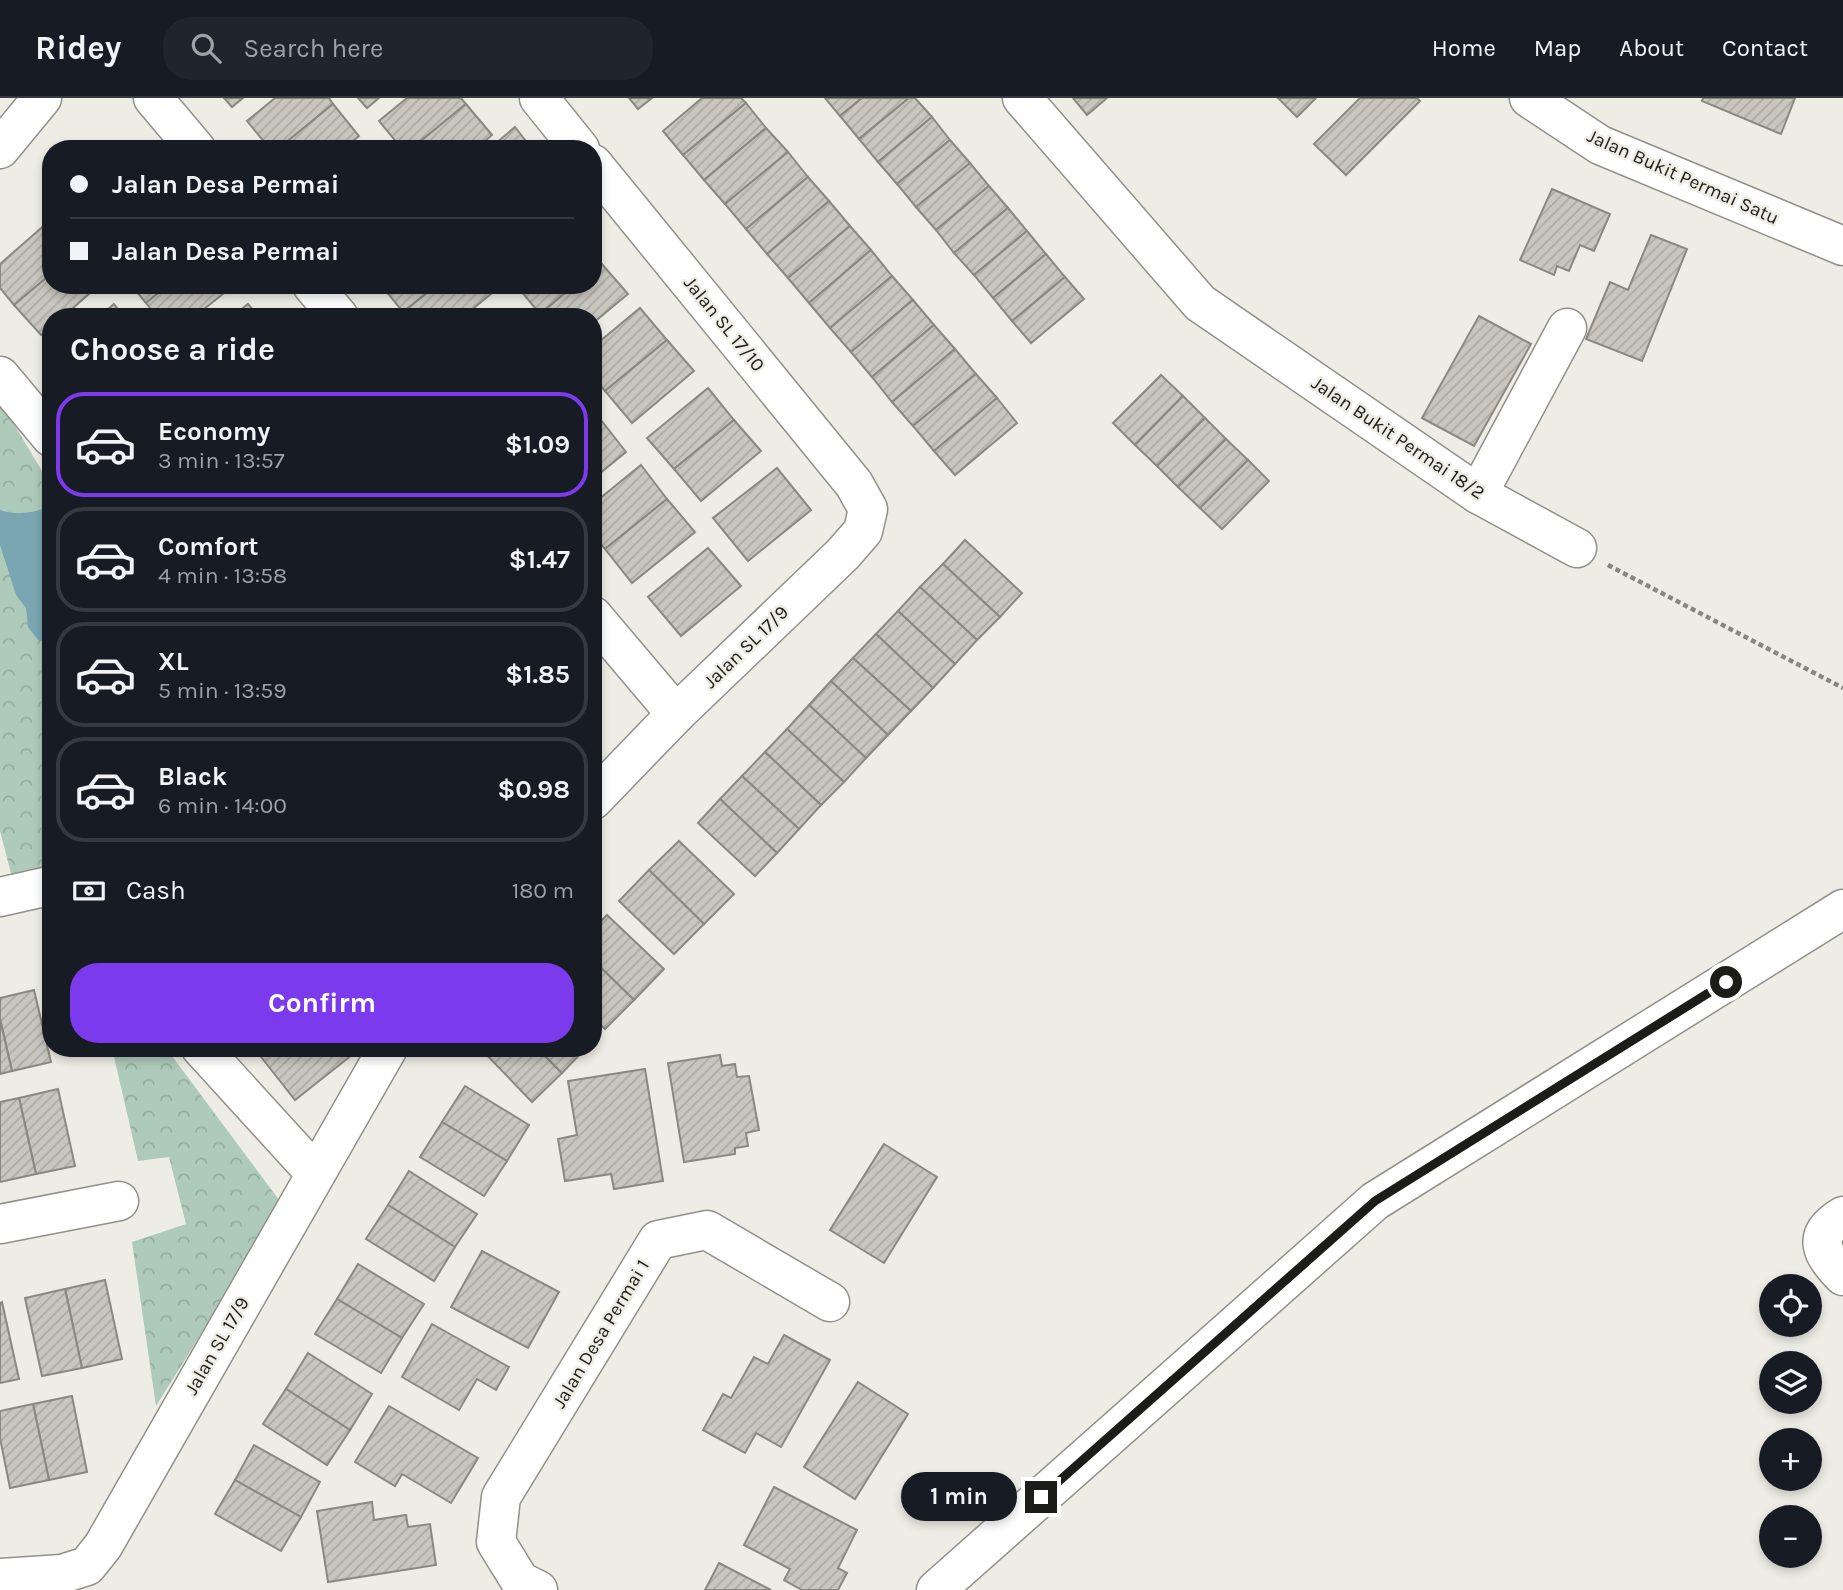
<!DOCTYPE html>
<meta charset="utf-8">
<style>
:root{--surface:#171b24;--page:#20242c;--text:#f1f3f6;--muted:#9ea1a6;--line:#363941;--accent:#7c3aed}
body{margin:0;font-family:Karla,sans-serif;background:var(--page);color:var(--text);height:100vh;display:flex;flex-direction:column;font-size:26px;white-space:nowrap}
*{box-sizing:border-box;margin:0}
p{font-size:23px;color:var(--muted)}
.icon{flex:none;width:38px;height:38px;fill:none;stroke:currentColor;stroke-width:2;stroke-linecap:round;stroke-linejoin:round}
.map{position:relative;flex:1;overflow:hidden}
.sheet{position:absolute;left:42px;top:210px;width:560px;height:749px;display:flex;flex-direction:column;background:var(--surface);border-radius:28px;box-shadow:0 4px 10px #0003}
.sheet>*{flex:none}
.top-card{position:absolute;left:42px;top:42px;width:560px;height:154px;border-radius:28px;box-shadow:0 4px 10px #0003;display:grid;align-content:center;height:154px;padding:0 28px;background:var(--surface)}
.buttons{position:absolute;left:1759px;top:1176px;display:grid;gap:14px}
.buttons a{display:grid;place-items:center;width:63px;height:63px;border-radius:50%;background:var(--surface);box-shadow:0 4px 10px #0003;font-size:35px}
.end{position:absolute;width:32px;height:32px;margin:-16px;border:9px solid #1c1c19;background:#fff;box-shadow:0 0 0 4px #fff}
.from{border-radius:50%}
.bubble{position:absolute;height:49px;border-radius:24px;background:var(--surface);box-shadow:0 4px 10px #0003;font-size:23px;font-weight:700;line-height:49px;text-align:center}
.top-card b{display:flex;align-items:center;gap:24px;height:66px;font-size:26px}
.top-card b+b{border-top:2px solid var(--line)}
.top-card i{width:18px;height:18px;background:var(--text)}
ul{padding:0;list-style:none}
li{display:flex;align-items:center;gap:21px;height:105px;margin:0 14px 10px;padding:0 14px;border:4px solid var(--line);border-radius:28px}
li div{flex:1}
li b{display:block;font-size:26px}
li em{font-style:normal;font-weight:700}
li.selected{border-color:var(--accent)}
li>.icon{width:63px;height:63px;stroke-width:1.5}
h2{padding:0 28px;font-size:32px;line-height:84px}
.pay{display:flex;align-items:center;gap:18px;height:77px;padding:0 28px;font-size:26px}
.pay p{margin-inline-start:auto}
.cta{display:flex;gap:14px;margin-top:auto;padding:14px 28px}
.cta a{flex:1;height:80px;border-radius:28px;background:var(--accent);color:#fff;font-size:28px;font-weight:700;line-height:80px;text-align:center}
header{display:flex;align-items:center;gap:42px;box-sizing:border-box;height:98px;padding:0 35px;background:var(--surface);border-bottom:2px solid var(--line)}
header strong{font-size:33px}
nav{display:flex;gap:38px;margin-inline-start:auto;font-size:24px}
.search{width:490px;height:63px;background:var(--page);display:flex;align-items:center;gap:18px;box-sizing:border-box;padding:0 24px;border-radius:28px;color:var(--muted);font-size:26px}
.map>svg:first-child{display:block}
.park{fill:url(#park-crowns)}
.water{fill:#7aa6b4}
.building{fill:url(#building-hatch);stroke:#898881;stroke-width:2}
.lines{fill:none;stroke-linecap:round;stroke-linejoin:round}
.minor-casing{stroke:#919089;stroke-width:41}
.path{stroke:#878681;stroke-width:4.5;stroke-dasharray:5 3.5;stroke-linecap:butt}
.minor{stroke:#fff;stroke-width:38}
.route{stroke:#1c1c19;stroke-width:9}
.labels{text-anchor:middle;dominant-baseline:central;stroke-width:5;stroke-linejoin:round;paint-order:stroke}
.street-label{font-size:19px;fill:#1c1c19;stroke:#eeede5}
</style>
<header>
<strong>Ridey</strong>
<div class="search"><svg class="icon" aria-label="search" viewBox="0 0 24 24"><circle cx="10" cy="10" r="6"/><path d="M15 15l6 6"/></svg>Search here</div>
<nav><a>Home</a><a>Map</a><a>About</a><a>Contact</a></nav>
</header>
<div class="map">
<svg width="1843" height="1492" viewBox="0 0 1843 1492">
<defs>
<pattern id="park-crowns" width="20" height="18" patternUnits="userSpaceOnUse" patternTransform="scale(1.75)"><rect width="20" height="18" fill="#aecaba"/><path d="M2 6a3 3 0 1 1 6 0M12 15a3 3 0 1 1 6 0" fill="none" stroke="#95ad9f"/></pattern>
<pattern id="building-hatch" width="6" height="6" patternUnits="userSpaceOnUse" patternTransform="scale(1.75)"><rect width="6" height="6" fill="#c8c6bf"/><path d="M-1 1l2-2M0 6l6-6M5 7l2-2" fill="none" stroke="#abaaa4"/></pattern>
</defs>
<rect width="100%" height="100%" fill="#eeede5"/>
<g class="park">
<path d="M0,303l48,80 3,-2v405l-35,9 -16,-62z"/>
<path d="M112,950h54l116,156 -126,202 -24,-164 54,-18 -17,-67 -31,4z"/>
</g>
<path class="water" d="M51,408v138l-13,-4 -10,-13 -2,-19 -10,-13 -16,-50v-35c18,6 33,3 51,-4z"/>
<g class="building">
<path d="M224,0h19l-11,9z"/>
<path d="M275,0h54l4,6 -55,45h-8l-23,-28z"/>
<path d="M358,0h21l-12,10z"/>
<path d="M407,0h54l5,6 -55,45h-9l-23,-28z"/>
<path d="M629,0h23l-14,11z"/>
<path d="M702,0h39l5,5 -63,52 -20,-24z"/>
<path d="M825,0h37l-22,18z"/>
<path d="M862,0h47l-50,41 -19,-23z"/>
<path d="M909,0h6l17,19 -54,45 -19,-23z"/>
<path d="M1073,0h34l-20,17z"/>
<path d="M1278,0h38l-19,19z"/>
<path d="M1360,0h57l3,3 -74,74 -32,-31z"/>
<path d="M1703,0h92l-14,36 -79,-33z"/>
<path d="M746,5l20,25 -62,52 -21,-25z"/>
<path d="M333,6l26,32 -16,13h-65z"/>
<path d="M466,6l26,31 -16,14h-65z"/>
<path d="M932,19l18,23 -53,44 -19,-22z"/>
<path d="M515,29l17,22h-43z"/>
<path d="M766,30l22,24 -63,52 -21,-24z"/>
<path d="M950,42l20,23 -54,44 -19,-23z"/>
<path d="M788,54l20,25 -62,52 -21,-25z"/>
<path d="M970,65l19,23 -53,44 -20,-23z"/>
<path d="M808,79l21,24 -62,53 -21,-25z"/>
<path d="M989,88l19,22 -54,45 -18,-23z"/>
<path d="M1552,91l58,25 -16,37 -14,-6 -11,26 -12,-5 -3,9 -34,-15z"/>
<path d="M829,103l21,25 -62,52 -21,-24z"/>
<path d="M1008,110l19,23 -53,44 -20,-22z"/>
<path d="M47,125l4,5v46l-37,31 -14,-17v-24z"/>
<path d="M850,128l21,24 -62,53 -21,-25z"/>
<path d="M1027,133l19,23 -53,44 -19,-23z"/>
<path d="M1651,137l36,14 -45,112 -56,-22 24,-57 18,8z"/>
<path d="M871,152l21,26 -62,52 -21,-25z"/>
<path d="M1046,156l19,23 -53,44 -19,-23z"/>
<path d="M601,165l27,31 -35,29v-6h-51l-2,-3 34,-29h19v-16z"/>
<path d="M51,176v11h48l-36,32h-12v10l-10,8 -27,-30z"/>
<path d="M892,178l21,24 -62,52 -21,-24z"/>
<path d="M1065,179l19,22 -53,44 -19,-22z"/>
<path d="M131,187h37l-22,18z"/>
<path d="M168,187h64l1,1 -39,31h-37l-11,-14z"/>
<path d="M381,187h56l-34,27z"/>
<path d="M437,187h49l6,8 -29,24h-56l-4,-5z"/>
<path d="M516,187h58l-34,29z"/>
<path d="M913,202l21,25 -62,52 -21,-25z"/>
<path d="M114,206l10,13h-25z"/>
<path d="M248,206l11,13h-27z"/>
<path d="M640,210l27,32 -62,51 -12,-14v-30z"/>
<path d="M1479,218l52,28 -57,102 -52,-28z"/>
<path d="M934,227l21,24 -63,53 -20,-25z"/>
<path d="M667,242l27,31 -62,52 -27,-32z"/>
<path d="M955,251l21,25 -63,52 -21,-24z"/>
<path d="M976,276l21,24 -63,53 -21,-25z"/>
<path d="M1161,277l22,21 -48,49 -22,-22z"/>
<path d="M708,290l26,32 -60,49 -27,-31z"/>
<path d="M1183,298l22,22 -48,48 -22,-21z"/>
<path d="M997,300l20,25 -62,52 -21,-24z"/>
<path d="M1205,320l21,21 -48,48 -21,-21z"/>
<path d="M601,322l25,32 -33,27v-53z"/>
<path d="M734,322l27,31 -60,50 -27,-32z"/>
<path d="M1226,341l22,21 -48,48 -22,-21z"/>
<path d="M1248,362l21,21 -47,48 -22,-21z"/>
<path d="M641,367l26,34 -62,50 -12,-14v-31z"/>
<path d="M777,370l34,42 -63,51 -35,-43z"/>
<path d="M667,401l28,33 -63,51 -27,-34z"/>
<path d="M965,442l57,53 -22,24 -57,-53z"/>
<path d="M708,450l33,38 -60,50 -33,-39z"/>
<path d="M943,466l57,53 -23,23 -57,-53z"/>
<path d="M920,489l57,53 -22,24 -57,-53z"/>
<path d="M898,513l57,53 -22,24 -57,-54z"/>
<path d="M876,536l57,54 -22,23 -58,-53z"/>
<path d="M853,560l58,53 -23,24 -57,-54z"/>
<path d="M831,583l57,54 -22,23 -57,-53z"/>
<path d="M809,607l57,53 -22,24 -57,-53z"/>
<path d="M787,631l57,53 -23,23 -56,-53z"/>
<path d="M765,654l56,53 -22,24 -57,-53z"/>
<path d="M742,678l57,53 -22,24 -57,-54z"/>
<path d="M720,701l57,54 -22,23 -57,-53z"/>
<path d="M679,743l55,53 -30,30 -55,-54z"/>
<path d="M649,772l55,54 -30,30 -55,-53z"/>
<path d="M607,817l57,54 -30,31 -41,-40v-31z"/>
<path d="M593,862l41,40 -29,29 -12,-11z"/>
<path d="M34,892l17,72 -39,9 -12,-52v-21z"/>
<path d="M0,921l12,52 -12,3z"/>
<path d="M254,950h100l3,3 -62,49z"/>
<path d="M480,950h57l25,25 -30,29z"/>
<path d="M537,950h49l-24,25z"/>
<path d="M720,957l2,11 13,-2 2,13 12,-1 10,54 -13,3 2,13 -13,2v6l-51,8 -16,-99z"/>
<path d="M645,971l18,112 -49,8 -3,-15 -46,7 -7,-42 19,-4 -9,-54z"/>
<path d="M465,988l64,39 -22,36 -65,-39z"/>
<path d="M58,991l17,77 -39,8 -17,-76z"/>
<path d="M19,1000l17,76 -36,8v-80z"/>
<path d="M442,1024l65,39 -23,35 -64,-39z"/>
<path d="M884,1046l53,33 -53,86 -54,-33z"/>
<path d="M409,1073l68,43 -22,33 -67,-42z"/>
<path d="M388,1107l67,42 -21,34 -68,-42z"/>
<path d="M482,1153l77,41 -31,56 -77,-41z"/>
<path d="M358,1166l66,40 -22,34 -65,-39z"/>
<path d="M105,1182l17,79 -40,9 -17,-79z"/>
<path d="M65,1191l17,79 -40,8 -17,-78z"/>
<path d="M337,1201l65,39 -21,35 -66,-39z"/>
<path d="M2,1204l17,77 -19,4v-80z"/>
<path d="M432,1226l77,43 -13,23 -19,-11 -18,31 -57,-33z"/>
<path d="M784,1237l46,25 -49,87 -25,-14 -11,20 -42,-23 20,-36 8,4 23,-41 14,7z"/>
<path d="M308,1255l64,41 -22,36 -64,-41z"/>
<path d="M858,1284l50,32 -53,85 -51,-32z"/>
<path d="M286,1291l64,41 -23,35 -64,-41z"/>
<path d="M72,1298l15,76 -38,8 -16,-76z"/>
<path d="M33,1306l16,76 -39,8 -10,-50v-27z"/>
<path d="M389,1308l89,52 -27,45 -49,-29 -7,12 -40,-24z"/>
<path d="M254,1347l66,37 -19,35 -66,-37z"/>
<path d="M235,1382l66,37 -20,34 -66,-37z"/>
<path d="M774,1389l83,43 -19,38 9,5 -9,17h-36l-18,-10 6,-11 -46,-24z"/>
<path d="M372,1404l2,18 32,-5 2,12 22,-3 6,41 -108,17 -11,-71z"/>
<path d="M719,1465l52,27h-66z"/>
</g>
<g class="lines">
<defs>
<g id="minor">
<path d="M153,0l43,51"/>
<path d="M539,0l41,51"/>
<path d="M1022,0l178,205 278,191 99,54"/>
<path d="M1529,0l71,47 243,101"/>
<path d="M0,51l42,-51"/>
<path d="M593,66l261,320 14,25 -5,22 -20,23 -167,160 -83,86"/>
<path d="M312,187l27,32"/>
<path d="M0,278l51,61"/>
<path d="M1478,396l89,-166"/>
<path d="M593,518l83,98"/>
<path d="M0,799l49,-11"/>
<path d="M201,950l114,125"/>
<path d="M1843,1118c-33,20 -21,38 0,60"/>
<path d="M0,1126l119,-23"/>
<path d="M0,1480l62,-4 25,-8 16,-20 285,-498"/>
<path d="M538,1492l-18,-9 -24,-39 5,-45 157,-257 49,-10 123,72"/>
<path d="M936,1492l439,-389 468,-292"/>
</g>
</defs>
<use href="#minor" class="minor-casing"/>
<path class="path" d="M1608,467l235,123"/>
<use href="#minor" class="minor"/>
</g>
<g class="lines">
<path class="route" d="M1041,1399l334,-296 351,-219"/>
</g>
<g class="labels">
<g class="street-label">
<text transform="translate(1683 79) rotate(24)">Jalan Bukit Permai Satu</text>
<text transform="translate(724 226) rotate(51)">Jalan SL 17/10</text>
<text transform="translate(1398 340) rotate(34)">Jalan Bukit Permai 18/2</text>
<text transform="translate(746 549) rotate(-44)">Jalan SL 17/9</text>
<text transform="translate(601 1236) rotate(-59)">Jalan Desa Permai 1</text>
<text transform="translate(217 1248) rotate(-60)">Jalan SL 17/9</text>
</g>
</g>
</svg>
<div class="buttons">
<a><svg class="icon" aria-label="locate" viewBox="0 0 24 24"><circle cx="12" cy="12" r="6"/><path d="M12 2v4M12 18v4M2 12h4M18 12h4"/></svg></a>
<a><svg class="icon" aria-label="layers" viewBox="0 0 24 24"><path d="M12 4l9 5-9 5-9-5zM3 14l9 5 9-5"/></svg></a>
<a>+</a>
<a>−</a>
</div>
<i class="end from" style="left:1726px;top:884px"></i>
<i class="end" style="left:1041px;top:1399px"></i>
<div class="bubble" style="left:901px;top:1374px;width:116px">1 min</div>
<div class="top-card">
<b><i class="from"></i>Jalan Desa Permai</b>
<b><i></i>Jalan Desa Permai</b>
</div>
<section class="sheet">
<h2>Choose a ride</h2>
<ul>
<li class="selected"><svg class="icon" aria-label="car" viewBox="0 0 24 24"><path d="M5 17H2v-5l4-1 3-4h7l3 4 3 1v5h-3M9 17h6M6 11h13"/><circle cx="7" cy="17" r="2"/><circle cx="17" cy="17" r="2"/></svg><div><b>Economy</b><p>3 min · 13:57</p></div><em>$1.09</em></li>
<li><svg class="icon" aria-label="car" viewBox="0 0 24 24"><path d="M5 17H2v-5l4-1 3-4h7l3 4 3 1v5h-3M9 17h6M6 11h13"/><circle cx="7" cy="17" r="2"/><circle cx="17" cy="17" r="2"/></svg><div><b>Comfort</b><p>4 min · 13:58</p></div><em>$1.47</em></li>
<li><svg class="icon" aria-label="car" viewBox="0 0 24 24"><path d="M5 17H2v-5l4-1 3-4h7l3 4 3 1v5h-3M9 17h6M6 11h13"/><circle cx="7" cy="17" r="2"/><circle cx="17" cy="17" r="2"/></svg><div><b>XL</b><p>5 min · 13:59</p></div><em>$1.85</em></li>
<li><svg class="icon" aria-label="car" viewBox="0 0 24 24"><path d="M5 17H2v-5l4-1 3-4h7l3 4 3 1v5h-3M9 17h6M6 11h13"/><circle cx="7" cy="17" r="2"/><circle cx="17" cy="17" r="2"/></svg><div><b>Black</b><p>6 min · 14:00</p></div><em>$0.98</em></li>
</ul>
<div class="pay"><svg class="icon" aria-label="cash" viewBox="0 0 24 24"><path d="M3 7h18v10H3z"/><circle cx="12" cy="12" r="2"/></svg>Cash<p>180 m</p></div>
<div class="cta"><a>Confirm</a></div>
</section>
</div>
